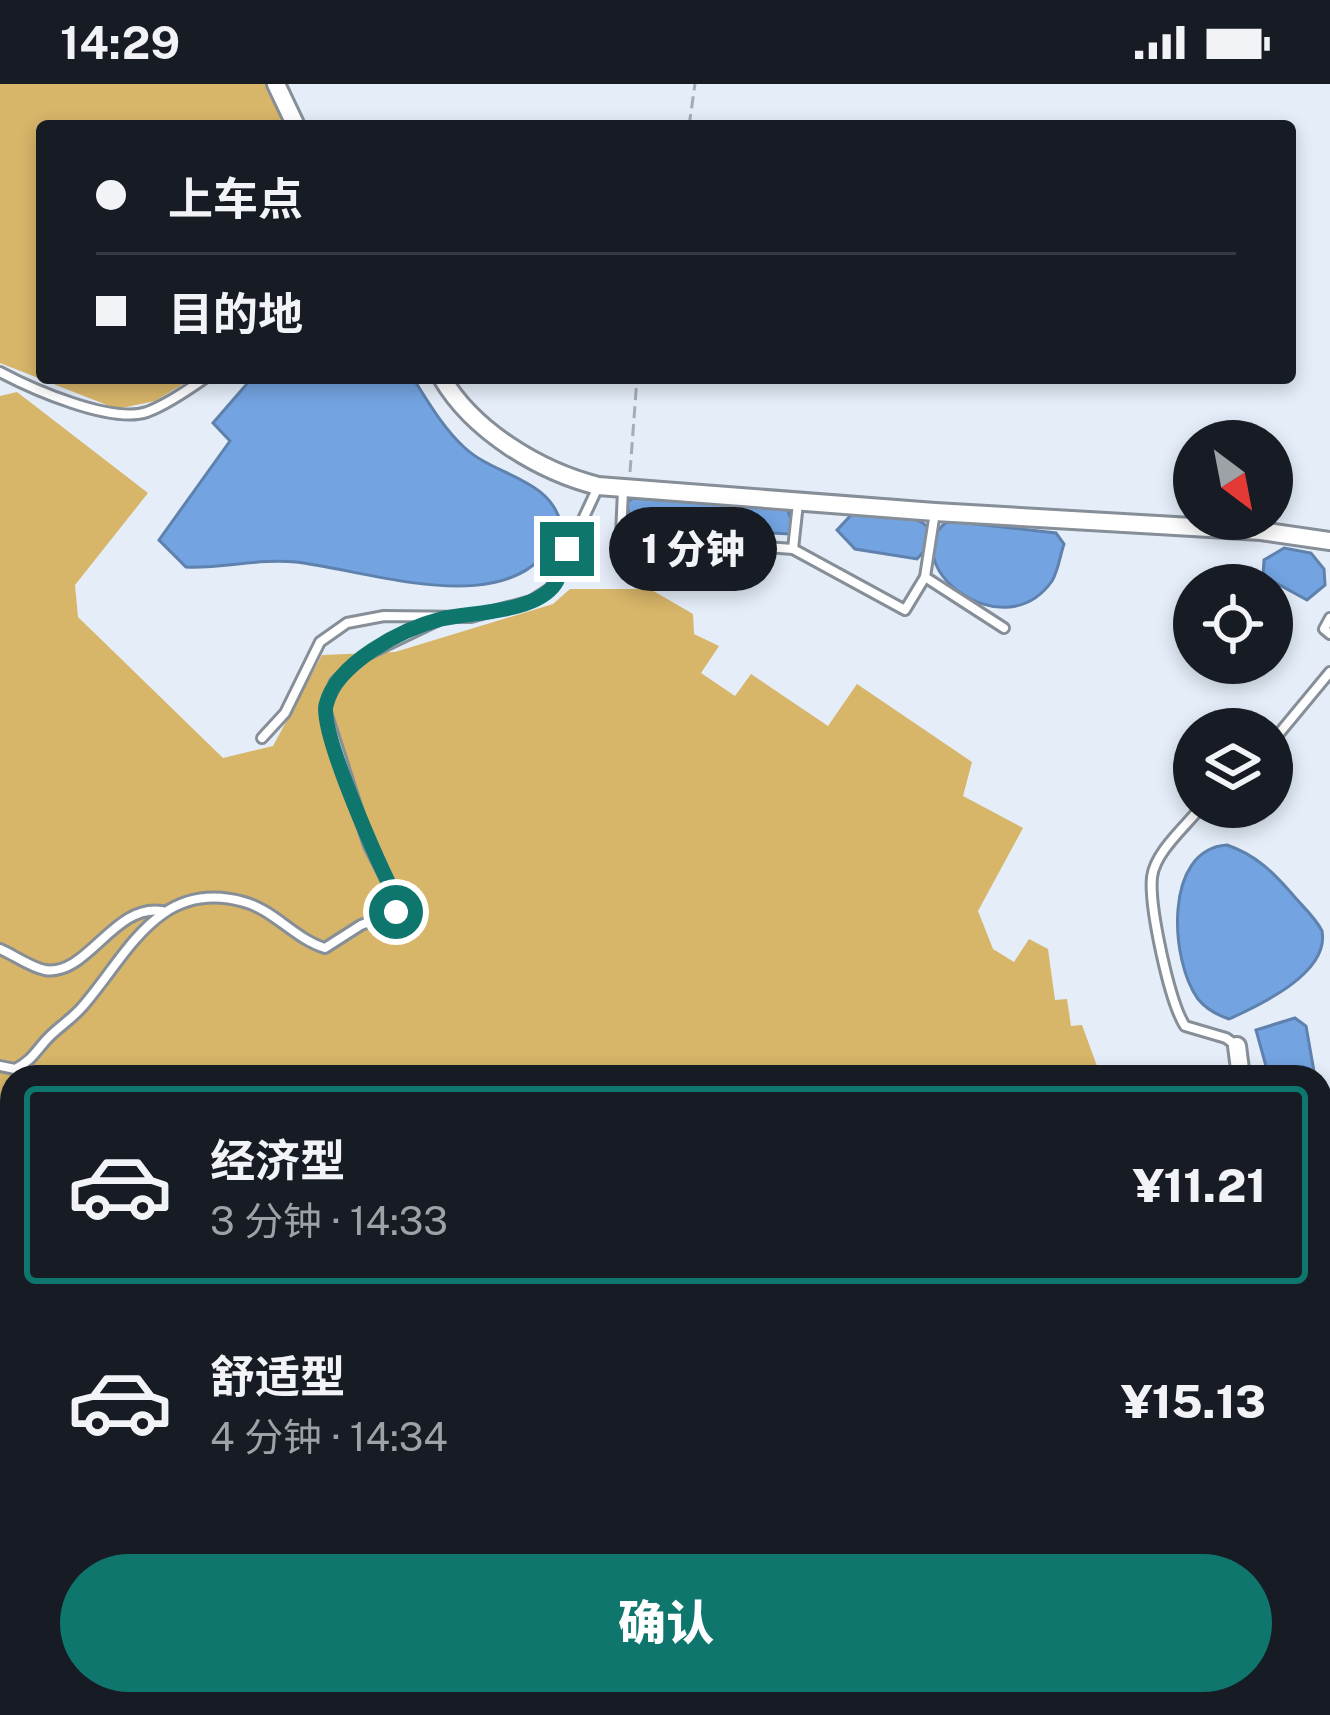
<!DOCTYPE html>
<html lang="zh">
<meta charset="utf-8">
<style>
:root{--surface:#171b24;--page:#242831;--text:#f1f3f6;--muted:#9ea1a6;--line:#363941;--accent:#0f766e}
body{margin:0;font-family:"Public Sans","Noto Sans SC",sans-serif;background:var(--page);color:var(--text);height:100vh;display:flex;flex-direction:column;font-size:45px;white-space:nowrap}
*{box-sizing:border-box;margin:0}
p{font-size:39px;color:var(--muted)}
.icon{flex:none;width:66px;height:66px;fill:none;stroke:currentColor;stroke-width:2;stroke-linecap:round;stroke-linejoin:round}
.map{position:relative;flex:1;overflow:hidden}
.side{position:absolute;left:0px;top:981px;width:1332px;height:651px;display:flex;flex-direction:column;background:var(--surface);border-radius:36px 36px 0 0;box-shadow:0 6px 18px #0003}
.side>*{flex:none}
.banner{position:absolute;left:36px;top:36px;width:1260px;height:264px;border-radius:12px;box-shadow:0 6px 18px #0003;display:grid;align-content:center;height:264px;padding:0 60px;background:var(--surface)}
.needle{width:78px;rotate:148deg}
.tools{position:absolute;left:1173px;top:336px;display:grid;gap:24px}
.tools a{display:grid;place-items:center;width:120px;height:120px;border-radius:50%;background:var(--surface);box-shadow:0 6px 18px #0003;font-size:60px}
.end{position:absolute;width:54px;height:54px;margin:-27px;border:15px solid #0f766e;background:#fff;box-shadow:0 0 0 6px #fff}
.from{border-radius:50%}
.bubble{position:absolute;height:84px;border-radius:42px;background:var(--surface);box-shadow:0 6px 18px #0003;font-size:39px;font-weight:800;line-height:84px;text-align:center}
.banner b{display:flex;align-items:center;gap:42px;height:114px;font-size:45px}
.banner b+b{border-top:3px solid var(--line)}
.banner i{width:30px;height:30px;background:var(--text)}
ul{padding:21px 0 0;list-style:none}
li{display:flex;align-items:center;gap:36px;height:198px;margin:0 24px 18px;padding:0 36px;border:6px solid transparent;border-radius:12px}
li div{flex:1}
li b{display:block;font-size:45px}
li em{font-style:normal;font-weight:800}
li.selected{border-color:var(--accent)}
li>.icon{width:108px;height:108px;stroke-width:1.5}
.cta{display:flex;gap:24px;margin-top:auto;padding:24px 60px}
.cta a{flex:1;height:138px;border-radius:72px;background:var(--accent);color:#fff;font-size:48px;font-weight:800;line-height:138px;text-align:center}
.status{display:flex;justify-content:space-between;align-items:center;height:84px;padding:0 60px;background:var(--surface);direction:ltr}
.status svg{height:33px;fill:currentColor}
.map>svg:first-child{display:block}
.forest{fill:#d7b569}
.water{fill:#73a4e1;stroke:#5e81ad;stroke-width:3}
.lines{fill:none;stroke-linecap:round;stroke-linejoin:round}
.service-casing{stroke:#868e98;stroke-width:14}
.minor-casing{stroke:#868e98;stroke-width:22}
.path{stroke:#a5acb5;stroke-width:3;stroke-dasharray:12 6;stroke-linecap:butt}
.service{stroke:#fff;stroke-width:8}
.minor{stroke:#fff;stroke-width:16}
.route{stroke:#0f766e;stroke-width:15}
</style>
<div class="status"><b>14:29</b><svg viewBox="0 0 49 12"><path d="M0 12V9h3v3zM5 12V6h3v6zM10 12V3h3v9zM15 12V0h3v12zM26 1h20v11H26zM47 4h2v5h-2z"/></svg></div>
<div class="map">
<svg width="1330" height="1631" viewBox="0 0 1330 1631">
<rect width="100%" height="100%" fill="#e4edf8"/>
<g class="forest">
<path d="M0,0h270l19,42h-247v252h151l-38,23 -38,8 -117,-46z"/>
<path d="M17,308l131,101 -73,92 3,32 145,141 50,-12 49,-91 73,-3 158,-48 17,-15h80l43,25 1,20 25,12 -18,27 34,23 16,-22 77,52 29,-42 115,78 -9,34 60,32 -45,83 15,38 21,13 15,-23 19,10 7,51 12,-1 4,27 11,-1 19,52h-1089v147l-12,-9v-819z"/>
<path d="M12,1505v115h426l7,11h-445v-122z"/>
</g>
<g class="water">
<path d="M252,294h161c15,24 31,51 52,70 30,28 85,30 96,76 -34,105 -187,47 -265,38 -37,-4 -75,7 -110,5l-27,-27 71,-99 -17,-18z"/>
<path d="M632,414l155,10 6,18 -4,8 -156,-8 -7,-22z"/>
<path d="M853,429c27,1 109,-2 64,46l-62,-10 -18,-19z"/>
<path d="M948,437l108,12 8,11c-4,12 -6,27 -12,37 -50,71 -160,-20 -104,-60z"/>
<path d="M1284,464l27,5 13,16 1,16 -18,15 -44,-24 1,-16z"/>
<path d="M1227,761c29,10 46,27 66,50 9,11 23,23 29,36 8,43 -65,75 -93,88 -12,-4 -23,-10 -31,-20 -28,-38 -35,-150 29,-154z"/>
<path d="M1295,934l11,8 9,51h-46l-13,-47z"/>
<path d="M483,1620h221l4,11h-211z"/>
<path d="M730,1620h271l2,11h-269z"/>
</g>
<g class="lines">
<defs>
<g id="service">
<path d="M0,288c32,17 111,52 147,40 19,-7 41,-22 58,-34"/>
<path d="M623,406l-2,46 172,13 5,-46"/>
<path d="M793,465l112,61 20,-33 10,-65"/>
<path d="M925,493l79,51"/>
<path d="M1330,534l-6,11 6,5"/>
<path d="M262,654l23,-25 35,-71 27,-19 37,-7 87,1 60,-16 20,-13 47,-101"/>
<path d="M1272,658l58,-70"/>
<path d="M1201,723c-15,19 -46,45 -49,70 -3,29 17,124 33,149l41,12 11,8"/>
<path d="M0,865c14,6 30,18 45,21 42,7 69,-67 117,-59"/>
<path d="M0,982l15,3c17,-8 22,-20 34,-32 11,-11 24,-19 34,-31 45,-52 76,-128 161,-104 30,8 51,37 81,46l36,-23 35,-13 3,-8 -30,-58 -44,-137 10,-27 29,-26 77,-37"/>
</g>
<g id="minor">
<path d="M276,0l20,42"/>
<path d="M442,294c31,53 97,93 156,108l337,26 326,19 69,10"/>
<path d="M1237,962l4,31"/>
<path d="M1320,1256l10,-3"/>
</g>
</defs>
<use href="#service" class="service-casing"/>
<use href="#minor" class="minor-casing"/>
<g class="path">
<path d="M689,42l6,-42"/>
<path d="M630,388l7,-94"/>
</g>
<use href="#service" class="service"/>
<use href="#minor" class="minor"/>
</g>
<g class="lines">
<path class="route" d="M396,828l3,-8c-17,-33 -79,-169 -73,-199 10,-42 76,-76 115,-86 30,-7 94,-6 114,-35 6,-8 8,-25 12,-35"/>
</g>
</svg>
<div class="tools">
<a><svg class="needle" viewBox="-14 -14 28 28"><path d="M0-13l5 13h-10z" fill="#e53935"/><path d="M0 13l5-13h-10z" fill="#9ea1a6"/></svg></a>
<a><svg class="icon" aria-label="locate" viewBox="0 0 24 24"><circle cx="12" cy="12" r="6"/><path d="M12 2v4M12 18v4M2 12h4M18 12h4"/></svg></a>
<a><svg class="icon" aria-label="layers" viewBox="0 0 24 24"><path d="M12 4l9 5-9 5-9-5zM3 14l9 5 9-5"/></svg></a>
</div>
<i class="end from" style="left:396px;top:828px"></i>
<i class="end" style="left:567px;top:465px"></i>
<div class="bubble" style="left:609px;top:423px;width:168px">1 分钟</div>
<div class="banner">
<b><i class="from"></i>上车点</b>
<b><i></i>目的地</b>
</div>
<section class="side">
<ul>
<li class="selected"><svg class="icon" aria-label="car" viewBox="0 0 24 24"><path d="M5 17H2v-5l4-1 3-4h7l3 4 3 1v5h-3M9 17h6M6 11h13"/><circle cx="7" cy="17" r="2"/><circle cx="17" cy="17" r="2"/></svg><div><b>经济型</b><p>3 分钟 · 14:33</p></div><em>¥11.21</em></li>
<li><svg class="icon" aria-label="car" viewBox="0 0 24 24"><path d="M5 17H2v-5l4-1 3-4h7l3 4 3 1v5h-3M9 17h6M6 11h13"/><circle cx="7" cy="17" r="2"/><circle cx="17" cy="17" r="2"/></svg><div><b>舒适型</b><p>4 分钟 · 14:34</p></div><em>¥15.13</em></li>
</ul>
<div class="cta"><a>确认</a></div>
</section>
</div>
